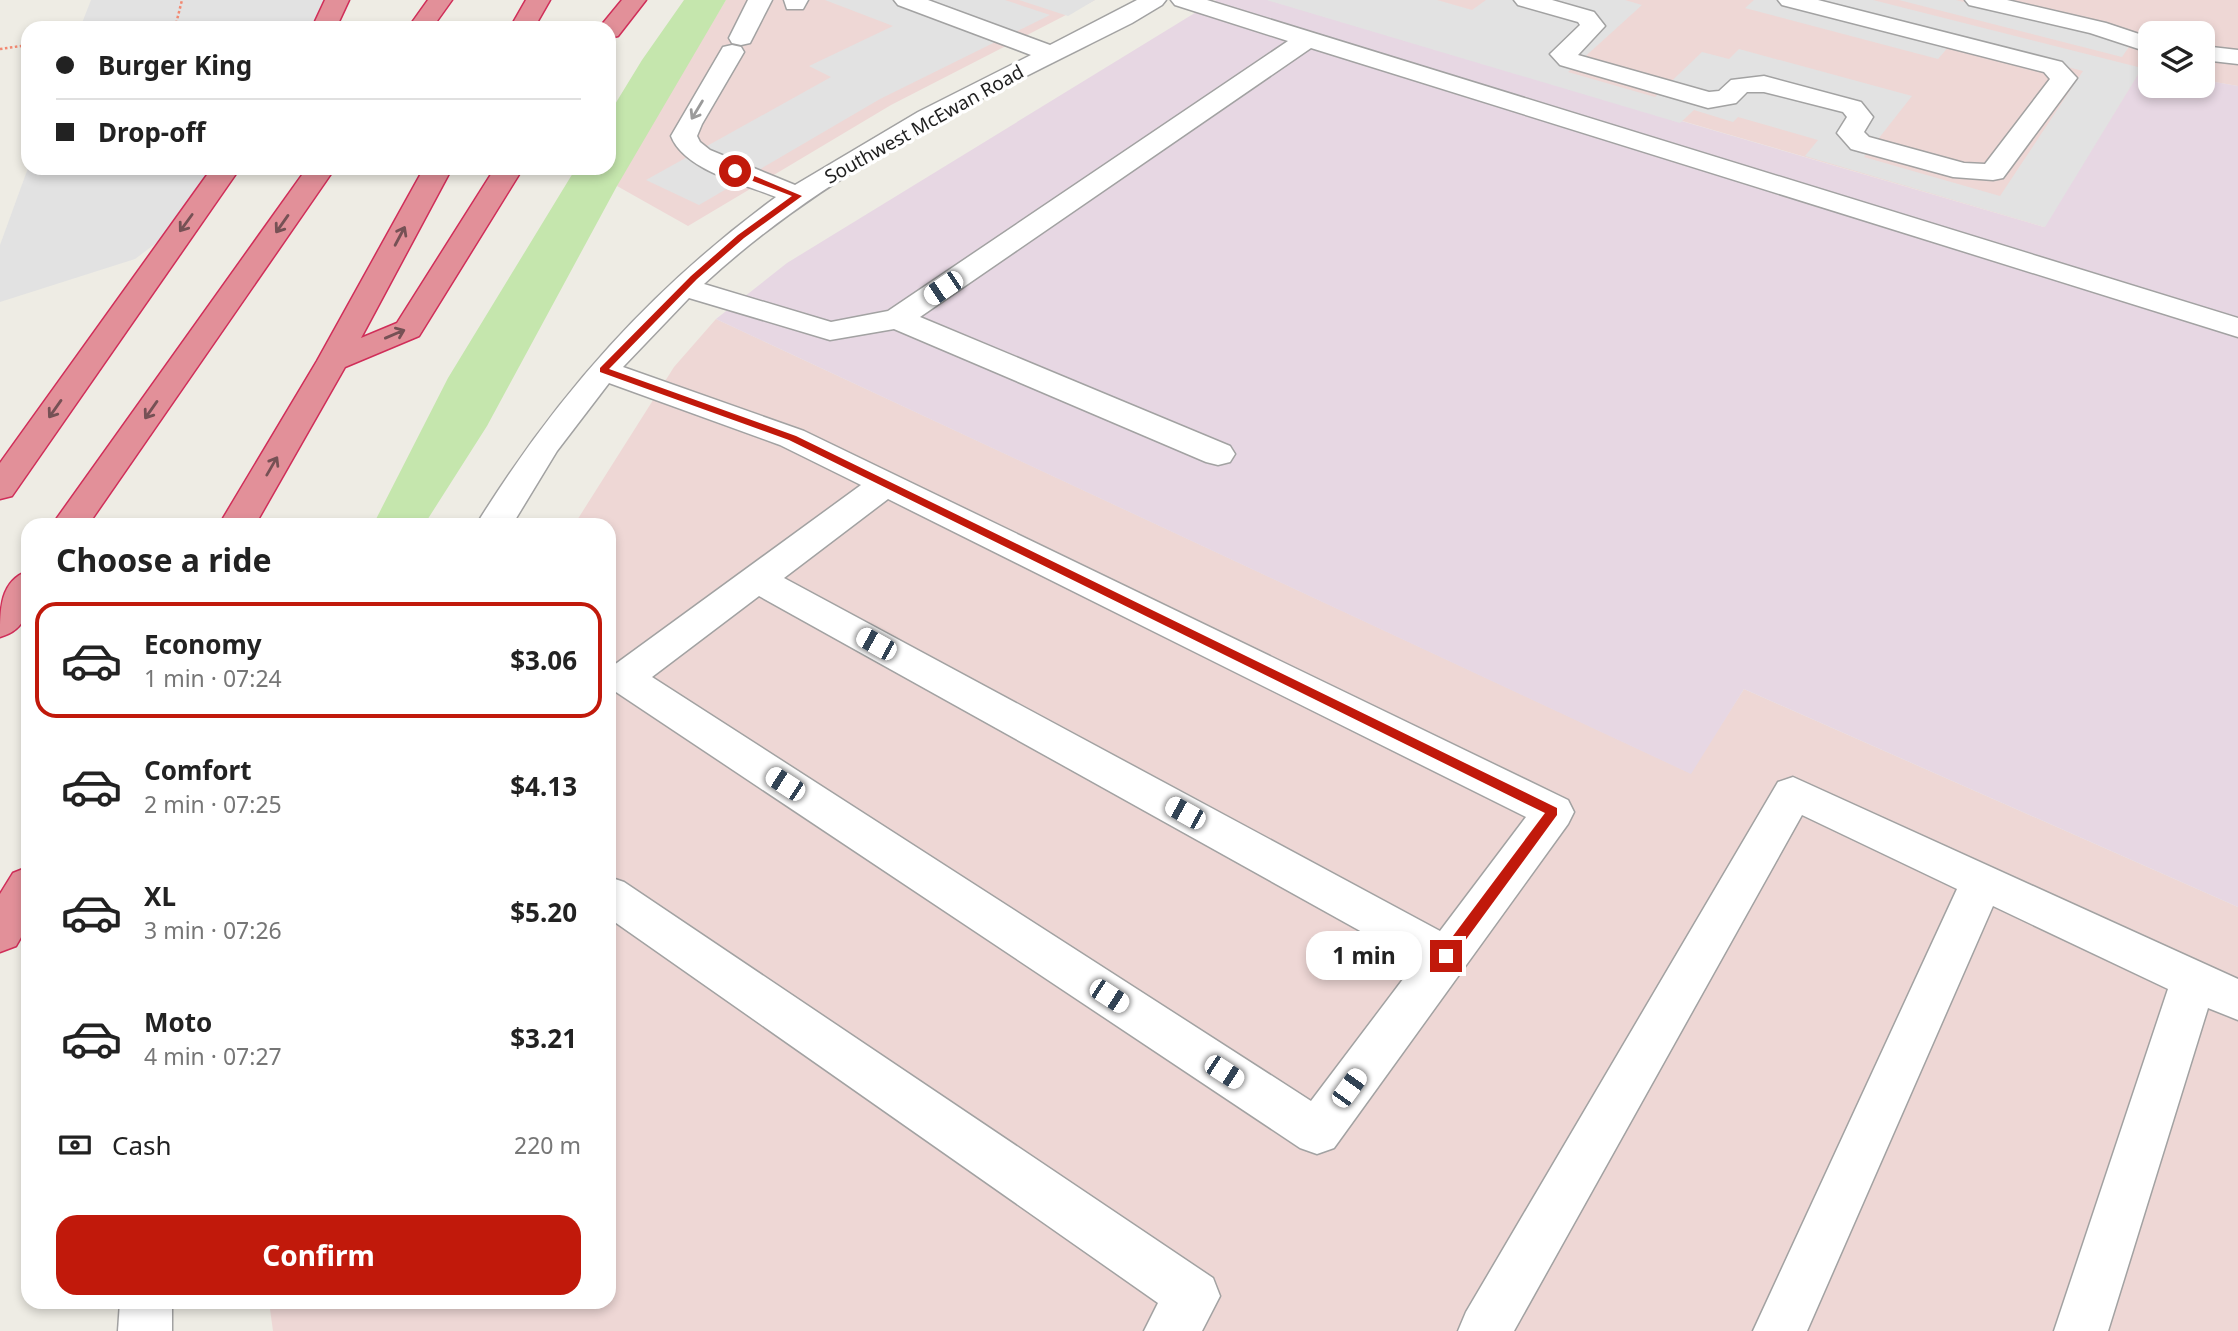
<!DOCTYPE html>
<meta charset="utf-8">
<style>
:root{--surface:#fff;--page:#f6f6f6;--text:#222;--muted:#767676;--line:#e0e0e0;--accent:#c1190b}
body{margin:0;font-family:"Noto Sans",sans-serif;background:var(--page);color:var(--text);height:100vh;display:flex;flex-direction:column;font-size:26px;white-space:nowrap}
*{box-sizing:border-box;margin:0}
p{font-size:23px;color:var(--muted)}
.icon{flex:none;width:38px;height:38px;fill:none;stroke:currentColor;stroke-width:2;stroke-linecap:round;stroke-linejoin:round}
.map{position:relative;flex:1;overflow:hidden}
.sheet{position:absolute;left:21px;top:518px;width:595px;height:791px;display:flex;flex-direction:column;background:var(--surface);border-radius:21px;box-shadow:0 4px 10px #0003}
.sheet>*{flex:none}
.banner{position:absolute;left:21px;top:21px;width:595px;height:154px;border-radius:21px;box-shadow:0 4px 10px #0003;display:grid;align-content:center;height:154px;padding:0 35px;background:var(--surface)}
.tools{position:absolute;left:2138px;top:21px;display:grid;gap:14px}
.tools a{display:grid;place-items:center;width:77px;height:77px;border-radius:14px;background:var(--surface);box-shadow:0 4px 10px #0003;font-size:35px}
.end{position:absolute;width:32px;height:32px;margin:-16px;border:9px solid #c1190b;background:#fff;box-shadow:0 0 0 4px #fff}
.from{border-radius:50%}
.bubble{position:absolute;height:49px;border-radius:21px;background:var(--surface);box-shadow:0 4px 10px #0003;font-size:23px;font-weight:700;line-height:49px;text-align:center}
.car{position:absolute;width:21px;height:42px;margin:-21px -10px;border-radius:9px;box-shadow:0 0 5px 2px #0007;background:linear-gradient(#fff 24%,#345 0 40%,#fff 0 76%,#345 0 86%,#fff 0)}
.banner b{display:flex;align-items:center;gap:24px;height:66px;font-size:26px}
.banner b+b{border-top:2px solid var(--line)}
.banner i{width:18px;height:18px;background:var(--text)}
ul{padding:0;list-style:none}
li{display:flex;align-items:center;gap:21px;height:116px;margin:0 14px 10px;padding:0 21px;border:4px solid transparent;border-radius:21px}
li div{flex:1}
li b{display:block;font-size:26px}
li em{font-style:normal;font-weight:700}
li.on{border-color:var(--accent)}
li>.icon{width:63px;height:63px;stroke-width:1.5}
h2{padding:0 35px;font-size:32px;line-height:84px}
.pay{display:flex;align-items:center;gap:18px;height:77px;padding:0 35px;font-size:26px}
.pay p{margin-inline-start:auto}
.action{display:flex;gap:14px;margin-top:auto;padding:14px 35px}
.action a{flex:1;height:80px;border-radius:21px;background:var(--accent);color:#fff;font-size:28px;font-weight:700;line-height:80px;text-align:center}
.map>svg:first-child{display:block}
.commercial{fill:#eed7d5}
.industrial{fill:#e7d7e3}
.grass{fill:#c5e6ad}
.parking{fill:#e2e2e2}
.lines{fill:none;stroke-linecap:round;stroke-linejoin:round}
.minor-casing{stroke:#a2a2a2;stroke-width:3}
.highway-casing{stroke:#d02e59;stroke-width:3}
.path{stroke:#f28972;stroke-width:2.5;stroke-dasharray:2.5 2.5;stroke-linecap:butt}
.minor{fill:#fff;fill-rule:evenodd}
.highway{fill:#e29099;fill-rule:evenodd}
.oneway{stroke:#9a9a9a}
.oneway2{stroke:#765155}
.route{fill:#c1190b}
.labels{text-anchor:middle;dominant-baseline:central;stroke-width:7;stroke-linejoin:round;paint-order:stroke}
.far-street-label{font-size:19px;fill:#1e1e1e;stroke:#fff}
</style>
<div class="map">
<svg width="2238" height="1331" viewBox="0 0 2238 1331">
<rect width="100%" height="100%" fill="#eeece4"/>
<g class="commercial">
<path d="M726,0h369l-204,105 -203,121 -71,-40 14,-30z"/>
<path d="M1268,0h970v86l-35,-6v-47h-52v37l-9,-1 -97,158z"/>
<path d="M716,319l974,454 54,-84 494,218v424h-1965l-4,-29h340v-777h-35l100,-158z"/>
</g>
<path class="industrial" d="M1216,0h52l776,227 98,-159 9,2v16h52v-6l35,6v821l-494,-218 -53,85 -975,-455 71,-56z"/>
<path class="grass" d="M684,0h42l-109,186 -130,240 -63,99h-51l75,-147 128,-210h33v-54l33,-54z"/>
<g class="parking">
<path d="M91,0h241l-16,28h-236z"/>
<path d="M825,0h180l45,15 -170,84 -181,106 -53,-25 185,-103 -22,-11 84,-40z"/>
<path d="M1019,0h76l-27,16z"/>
<path d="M1267,0h170l35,10 14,-10h139l17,5 -74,67 87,25 47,-45 27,7 10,-10 173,47 -48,61 136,39 83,-125 -127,-33 -18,21 -193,-51 9,-8h119l269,68 -97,159 -240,-71 13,-16 -80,-23 -5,5 -39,-12 -14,13z"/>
<path d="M1899,0h57l175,44 -9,13z"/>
<path d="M28,168h204l-24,36 -73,55 -135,43v-57z"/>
</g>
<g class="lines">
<defs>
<g id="minor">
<path d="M748,0h24l-22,43 -9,2 -9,-2 -3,-5z"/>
<path d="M784,0h24l-5,9h-16z"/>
<path d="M894,0h34l122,45 87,-45h29l-4,5 -30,18c-149,75 -304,146 -428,261l127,38 57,-11 400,-270 -113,-36 -4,-5h36l1031,318v19l-927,-289 -391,269 310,129 5,8 -5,8 -12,3 -12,-3 -312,-133 -64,11 -141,-42 -66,69 181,64 764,369 6,12 -6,12 -234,324 -17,6 -17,-6 -690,-460v-20l251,-183 -81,-40 -171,-62 -52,68 -45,74h-36c82,-132 175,-236 300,-328 -32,-13 -92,-27 -105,-61l52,-89 9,-2 9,2 3,5 -42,72 -5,12 3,6 10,8 85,35 123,-73 113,-57 -133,-50zM888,499l638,318 -86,114 -656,-353zM759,596l657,366 -105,139 -659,-424z"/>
<path d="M1514,0h38l42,12 11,14 -27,29 131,37 10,-1 12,-11 33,-4 97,26 12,15 -9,15 5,5 95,26 21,1 65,-85 -6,-7 -262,-67 -4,-5h40l244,62 15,16 -74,100 -10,2 -40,-3 -102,-28 -14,-16 10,-16 -4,-5 -79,-20h-17l-11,11 -28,5 -148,-43 -10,-11 30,-29 -2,-3 -60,-17z"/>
<path d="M1965,0h42l99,23 45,15v15l-61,-20 -121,-28z"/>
<path d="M2203,46l35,4v14l-35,-4z"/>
<path d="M1793,777l445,202v41l-30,-12 -100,323h-54l114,-342 -175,-83 -186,425h-54l204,-442 -155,-74 -288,516h-56l8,-19 312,-530z"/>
<path d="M609,877l15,5 589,396 7,18 -18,35h-58l14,-28 -549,-385z"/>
<path d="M120,1302h52v29h-54z"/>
</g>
<g id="highway">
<path d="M325,0h24l-13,28h-24z"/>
<path d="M428,0h24l-20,28h-24z"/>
<path d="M526,0h24l-16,28h-24z"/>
<path d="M622,0h24l-28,36 -9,2v-10h-10z"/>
<path d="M212,168h28l-228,328 -12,3v-36z"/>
<path d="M307,168h28l-247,357h-36z"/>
<path d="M424,168h28l-91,170 36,-15 98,-155h28l-104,168 -74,31 -90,158h-36l98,-164z"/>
<path d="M28,571c0,29 5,57 -28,66 0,-28 0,-56 28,-66z"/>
<path d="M28,867v58l-12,21 -16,6v-58l13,-21z"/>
</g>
</defs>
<use href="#minor" class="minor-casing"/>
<use href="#highway" class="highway-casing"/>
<g class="path">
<path d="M175,28l7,-28"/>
<path d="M0,49l28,-4"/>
</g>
<use href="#minor" class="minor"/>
<use href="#highway" class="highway"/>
</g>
<defs><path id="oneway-shaft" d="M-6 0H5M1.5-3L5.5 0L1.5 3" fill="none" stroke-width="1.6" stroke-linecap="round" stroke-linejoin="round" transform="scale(1.75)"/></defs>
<use class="oneway" href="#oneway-shaft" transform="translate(697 110) rotate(121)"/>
<g class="oneway2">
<use href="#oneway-shaft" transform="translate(186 223) rotate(126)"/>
<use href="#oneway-shaft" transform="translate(282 224) rotate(125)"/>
<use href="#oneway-shaft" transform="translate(400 236) rotate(-62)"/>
<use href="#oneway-shaft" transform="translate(395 334) rotate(-23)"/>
<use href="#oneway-shaft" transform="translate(55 409) rotate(125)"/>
<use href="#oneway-shaft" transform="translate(151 410) rotate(125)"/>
<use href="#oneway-shaft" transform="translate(272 466) rotate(-60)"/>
</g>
<path class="route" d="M735,168l67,28 -58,42 -47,41 -88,90 187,67 761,372v7l-106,145h-10v-8l104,-139 -756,-373 -189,-68v-4l91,-92 47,-41 54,-39 -60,-23z"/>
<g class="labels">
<g class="far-street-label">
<text transform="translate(924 124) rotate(-29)">Southwest McEwan Road</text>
</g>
</g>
</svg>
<div class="tools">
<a><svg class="icon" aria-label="layers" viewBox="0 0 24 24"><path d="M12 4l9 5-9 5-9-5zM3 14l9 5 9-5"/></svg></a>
</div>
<i class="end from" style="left:735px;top:171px"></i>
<i class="end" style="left:1446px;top:956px"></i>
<div class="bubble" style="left:1306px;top:931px;width:116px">1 min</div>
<i class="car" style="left:943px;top:288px;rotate:236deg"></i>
<i class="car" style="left:876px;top:644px;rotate:299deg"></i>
<i class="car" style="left:785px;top:784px;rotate:303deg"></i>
<i class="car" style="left:1185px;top:813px;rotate:299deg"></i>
<i class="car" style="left:1109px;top:996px;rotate:123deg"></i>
<i class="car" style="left:1224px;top:1072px;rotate:123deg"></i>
<i class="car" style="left:1349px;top:1088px;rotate:36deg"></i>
<div class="banner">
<b><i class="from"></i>Burger King</b>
<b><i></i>Drop-off</b>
</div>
<section class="sheet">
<h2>Choose a ride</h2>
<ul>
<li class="on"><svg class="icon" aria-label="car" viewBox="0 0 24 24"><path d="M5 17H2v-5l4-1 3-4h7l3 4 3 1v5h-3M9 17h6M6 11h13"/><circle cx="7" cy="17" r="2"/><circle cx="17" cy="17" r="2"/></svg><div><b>Economy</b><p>1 min · 07:24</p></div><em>$3.06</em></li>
<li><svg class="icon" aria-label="car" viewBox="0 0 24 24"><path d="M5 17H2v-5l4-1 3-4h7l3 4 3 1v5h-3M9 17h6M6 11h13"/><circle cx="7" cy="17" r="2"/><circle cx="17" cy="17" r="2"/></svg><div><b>Comfort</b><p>2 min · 07:25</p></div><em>$4.13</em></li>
<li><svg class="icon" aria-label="car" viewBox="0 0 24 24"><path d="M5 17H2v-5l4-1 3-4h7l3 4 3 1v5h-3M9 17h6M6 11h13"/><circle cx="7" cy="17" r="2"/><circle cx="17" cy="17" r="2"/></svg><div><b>XL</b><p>3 min · 07:26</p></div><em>$5.20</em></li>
<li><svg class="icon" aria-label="car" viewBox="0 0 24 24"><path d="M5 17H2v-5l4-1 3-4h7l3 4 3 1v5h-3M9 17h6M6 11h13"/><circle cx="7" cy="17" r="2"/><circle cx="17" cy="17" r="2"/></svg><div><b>Moto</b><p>4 min · 07:27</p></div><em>$3.21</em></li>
</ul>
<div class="pay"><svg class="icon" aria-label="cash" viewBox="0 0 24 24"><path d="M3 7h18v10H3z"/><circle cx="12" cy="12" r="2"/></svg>Cash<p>220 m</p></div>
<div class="action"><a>Confirm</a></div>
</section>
</div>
